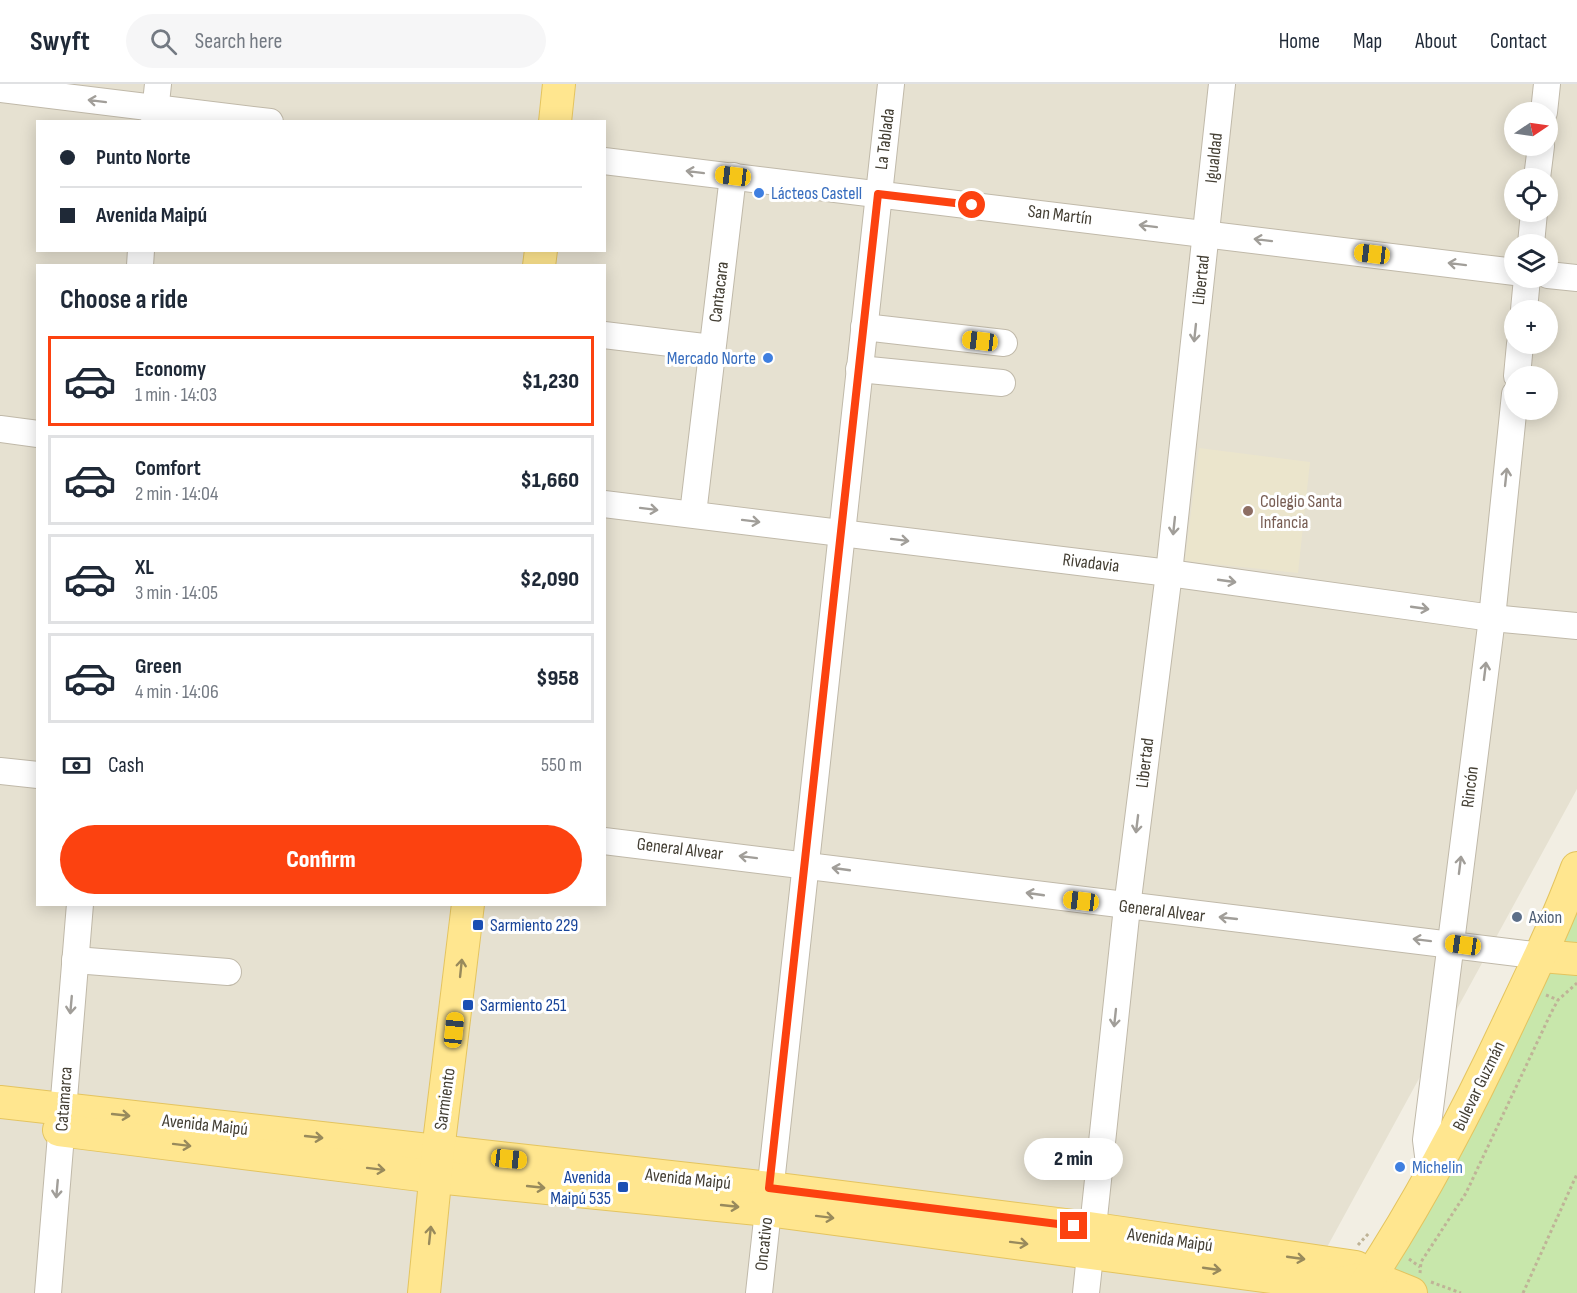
<!DOCTYPE html>
<meta charset="utf-8">
<style>
:root{--surface:#fff;--page:#f6f6f7;--text:#1f2937;--muted:#747a83;--line:#e0e1e3;--accent:#fc4210}
body{margin:0;font-family:"Sofia Sans Condensed",sans-serif;background:var(--page);color:var(--text);height:100vh;display:flex;flex-direction:column;font-size:22px;white-space:nowrap}
*{box-sizing:border-box;margin:0}
p{font-size:20px;color:var(--muted)}
.icon{flex:none;width:33px;height:33px;fill:none;stroke:currentColor;stroke-width:2;stroke-linecap:round;stroke-linejoin:round}
.map{position:relative;flex:1;overflow:hidden}
.drawer{position:absolute;left:36px;top:180px;width:570px;height:642px;display:flex;flex-direction:column;background:var(--surface);border-radius:0px;box-shadow:0 3px 15px #0003}
.drawer>*{flex:none}
.banner{position:absolute;left:36px;top:36px;width:570px;height:132px;border-radius:0px;box-shadow:0 3px 15px #0003;display:grid;align-content:center;height:132px;padding:0 24px;background:var(--surface)}
.needle{width:39px;rotate:77deg}
.buttons{position:absolute;left:1504px;top:18px;display:grid;gap:12px}
.buttons a{display:grid;place-items:center;width:54px;height:54px;border-radius:50%;background:var(--surface);box-shadow:0 3px 15px #0003;font-size:30px}
.end{position:absolute;width:27px;height:27px;margin:-14px;border:8px solid #fc4210;background:#fff;box-shadow:0 0 0 3px #fff}
.from{border-radius:50%}
.bubble{position:absolute;height:42px;border-radius:21px;background:var(--surface);box-shadow:0 3px 15px #0003;font-size:20px;font-weight:800;line-height:42px;text-align:center}
.car{position:absolute;width:18px;height:36px;margin:-18px -9px;border-radius:8px;box-shadow:0 0 4px 2px #0007;background:linear-gradient(#f5c518 24%,#345 0 40%,#f5c518 0 76%,#345 0 86%,#f5c518 0)}
.banner b{display:flex;align-items:center;gap:21px;height:57px;font-size:22px}
.banner b+b{border-top:2px solid var(--line)}
.banner i{width:15px;height:15px;background:var(--text)}
ul{padding:0;list-style:none}
li{display:flex;align-items:center;gap:18px;height:90px;margin:0 12px 9px;padding:0 12px;border:3px solid var(--line);border-radius:0px}
li div{flex:1}
li b{display:block;font-size:22px}
li em{font-style:normal;font-weight:800}
li.on{border-color:var(--accent)}
li>.icon{width:54px;height:54px;stroke-width:1.5}
h2{padding:0 24px;font-size:27px;line-height:72px}
.pay{display:flex;align-items:center;gap:15px;height:66px;padding:0 24px;font-size:22px}
.pay p{margin-inline-start:auto}
.cta{display:flex;gap:12px;margin-top:auto;padding:12px 24px}
.cta a{flex:1;height:69px;border-radius:36px;background:var(--accent);color:#fff;font-size:24px;font-weight:800;line-height:69px;text-align:center}
header{display:flex;align-items:center;gap:36px;box-sizing:border-box;height:84px;padding:0 30px;background:var(--surface);border-bottom:2px solid var(--line)}
header strong{font-size:28px}
nav{display:flex;gap:33px;margin-inline-start:auto;font-size:21px}
.search{width:420px;height:54px;background:var(--page);display:flex;align-items:center;gap:15px;box-sizing:border-box;padding:0 21px;border-radius:33px;color:var(--muted);font-size:22px}
.map>svg:first-child{display:block}
.residential{fill:#e6e1d1;fill-rule:evenodd}
.education{fill:#ebe5cc}
.green{fill:#c8e7ab}
.lines{fill:none;stroke-linecap:round;stroke-linejoin:round}
.minor-casing{stroke:#c0b9a9;stroke-width:28}
.major-casing{stroke:#e4c45f;stroke-width:34}
.path{stroke:#bfb397;stroke-width:3;stroke-dasharray:3 3;stroke-linecap:butt}
.minor{stroke:#fff;stroke-width:26}
.major{stroke:#ffe68f;stroke-width:32}
.oneway{stroke:#a19e99}
.oneway2{stroke:#988a5c}
.route{stroke:#fc4210;stroke-width:8}
.shop-dot{fill:#3f7fe0;stroke:#fff;stroke-width:2}
.education-dot{fill:#8d6e63;stroke:#fff;stroke-width:2}
.service-dot{fill:#5c6f8a;stroke:#fff;stroke-width:2}
.transit-dot{fill:#1a4fb4;stroke:#fff;stroke-width:2}
.labels{text-anchor:middle;dominant-baseline:central;stroke-width:6;stroke-linejoin:round;paint-order:stroke}
.street-label{font-size:18px;fill:#433e33;stroke:#fff}
.shop-label{font-size:18px;fill:#366cbe;stroke:#fff;text-anchor:start}
.education-label{font-size:18px;fill:#785e54;stroke:#fff;text-anchor:start}
.service-label{font-size:18px;fill:#4e5e75;stroke:#fff;text-anchor:start}
.transit-label{font-size:18px;fill:#164399;stroke:#fff;text-anchor:start}
</style>
<header>
<strong>Swyft</strong>
<div class="search"><svg class="icon" aria-label="search" viewBox="0 0 24 24"><circle cx="10" cy="10" r="6"/><path d="M15 15l6 6"/></svg>Search here</div>
<nav><a>Home</a><a>Map</a><a>About</a><a>Contact</a></nav>
</header>
<div class="map">
<svg width="1577" height="1209" viewBox="0 0 1577 1209">
<rect width="100%" height="100%" fill="#f2eee3"/>
<path class="residential" d="M0,0h1577v705l-275,504h-1302zM1515,28h33v34h-33zM38,38h566v128h-566zM1515,94h33v34h-33zM1515,160h33v34h-33zM38,182h566v638h-566zM1515,226h33v34h-33zM1515,292h33v34h-33z"/>
<path class="education" d="M1199,364l111,14 -12,111 -113,-12z"/>
<path class="green" d="M1577,784v425h-217z"/>
<g class="lines">
<defs>
<g id="minor">
<path d="M0,5l270,33"/>
<path d="M1544,28l3,-28"/>
<path d="M154,38l4,-38"/>
<path d="M604,77l911,111"/>
<path d="M1537,94l4,-32"/>
<path d="M1531,160l3,-32"/>
<path d="M140,182l1,-16"/>
<path d="M1548,191l29,3"/>
<path d="M1524,226l3,-32"/>
<path d="M864,243l140,16"/>
<path d="M604,251l108,13"/>
<path d="M859,285l143,14"/>
<path d="M1517,292l3,-32"/>
<path d="M0,345l38,5"/>
<path d="M604,420l565,69 323,45 85,8"/>
<path d="M693,430l40,-338"/>
<path d="M0,687l38,4"/>
<path d="M604,757l938,115"/>
<path d="M75,876l153,12"/>
<path d="M1431,1095l-5,-39 66,-522 23,-224"/>
<path d="M48,1209l32,-389"/>
<path d="M759,1209l132,-1209"/>
<path d="M1086,1209l41,-386 42,-334 53,-489"/>
</g>
<g id="major">
<path d="M555,38l4,-38"/>
<path d="M539,182l2,-16"/>
<path d="M1542,872l35,3"/>
<path d="M0,1018l769,86 305,38 282,41 15,10 40,16"/>
<path d="M59,1046l377,47 331,33 565,75 39,-8"/>
<path d="M1360,1208c58,-86 105,-176 149,-270 24,-51 48,-100 68,-154"/>
<path d="M424,1209l14,-142 30,-247"/>
</g>
</defs>
<use href="#minor" class="minor-casing"/>
<use href="#major" class="major-casing"/>
<g class="path">
<path d="M1546,911l12,5"/>
<path d="M1358,1161l11,-12"/>
<path d="M1409,1175l11,8"/>
<path d="M1420,1189l1,-11 45,-69 85,-180 7,-13 19,-17"/>
<path d="M1431,1198l30,11"/>
<path d="M1523,1209l54,-119"/>
</g>
<use href="#minor" class="minor"/>
<use href="#major" class="major"/>
</g>
<defs><path id="oneway-shaft" d="M-6 0H5M1.5-3L5.5 0L1.5 3" fill="none" stroke-width="1.6" stroke-linecap="round" stroke-linejoin="round" transform="scale(1.5)"/></defs>
<g class="oneway">
<use href="#oneway-shaft" transform="translate(97 17) rotate(-173)"/>
<use href="#oneway-shaft" transform="translate(695 88) rotate(-173)"/>
<use href="#oneway-shaft" transform="translate(1148 142) rotate(-173)"/>
<use href="#oneway-shaft" transform="translate(1263 156) rotate(-173)"/>
<use href="#oneway-shaft" transform="translate(1457 180) rotate(-173)"/>
<use href="#oneway-shaft" transform="translate(1195 249) rotate(96)"/>
<use href="#oneway-shaft" transform="translate(1506 393) rotate(-84)"/>
<use href="#oneway-shaft" transform="translate(649 425) rotate(7)"/>
<use href="#oneway-shaft" transform="translate(751 437) rotate(7)"/>
<use href="#oneway-shaft" transform="translate(1174 442) rotate(96)"/>
<use href="#oneway-shaft" transform="translate(900 456) rotate(7)"/>
<use href="#oneway-shaft" transform="translate(1227 497) rotate(8)"/>
<use href="#oneway-shaft" transform="translate(1420 524) rotate(8)"/>
<use href="#oneway-shaft" transform="translate(1485 587) rotate(-83)"/>
<use href="#oneway-shaft" transform="translate(1137 740) rotate(97)"/>
<use href="#oneway-shaft" transform="translate(748 773) rotate(-173)"/>
<use href="#oneway-shaft" transform="translate(1460 781) rotate(-83)"/>
<use href="#oneway-shaft" transform="translate(841 785) rotate(-172)"/>
<use href="#oneway-shaft" transform="translate(1035 810) rotate(-172)"/>
<use href="#oneway-shaft" transform="translate(1228 834) rotate(-174)"/>
<use href="#oneway-shaft" transform="translate(1422 856) rotate(-173)"/>
<use href="#oneway-shaft" transform="translate(71 921) rotate(95)"/>
<use href="#oneway-shaft" transform="translate(1115 934) rotate(96)"/>
<use href="#oneway-shaft" transform="translate(57 1105) rotate(95)"/>
</g>
<g class="oneway2">
<use href="#oneway-shaft" transform="translate(461 884) rotate(-84)"/>
<use href="#oneway-shaft" transform="translate(121 1031) rotate(6)"/>
<use href="#oneway-shaft" transform="translate(314 1053) rotate(6)"/>
<use href="#oneway-shaft" transform="translate(182 1061) rotate(7)"/>
<use href="#oneway-shaft" transform="translate(376 1085) rotate(7)"/>
<use href="#oneway-shaft" transform="translate(536 1103) rotate(6)"/>
<use href="#oneway-shaft" transform="translate(730 1122) rotate(6)"/>
<use href="#oneway-shaft" transform="translate(825 1133) rotate(7)"/>
<use href="#oneway-shaft" transform="translate(430 1151) rotate(-84)"/>
<use href="#oneway-shaft" transform="translate(1019 1159) rotate(7)"/>
<use href="#oneway-shaft" transform="translate(1296 1174) rotate(8)"/>
<use href="#oneway-shaft" transform="translate(1212 1185) rotate(8)"/>
</g>
<g class="lines">
<path class="route" d="M972,121l-94,-11 -109,994 305,38"/>
</g>
<g class="shop-dot">
<circle cx="759" cy="109" r="6"/>
<circle cx="768" cy="274" r="6"/>
<circle cx="1400" cy="1083" r="6"/>
</g>
<circle class="education-dot" cx="1248" cy="427" r="6"/>
<circle class="service-dot" cx="1517" cy="833" r="6"/>
<g class="transit-dot">
<rect x="472" y="835" width="12" height="12" rx="3"/>
<rect x="462" y="915" width="12" height="12" rx="3"/>
<rect x="617" y="1097" width="12" height="12" rx="3"/>
</g>
<g class="labels">
<g class="street-label">
<text transform="translate(885 55) rotate(-83)">La Tablada</text>
<text transform="translate(1214 74) rotate(-84)">Igualdad</text>
<text transform="translate(1060 131) rotate(7)">San Martín</text>
<text transform="translate(1201 196) rotate(-84)">Libertad</text>
<text transform="translate(719 208) rotate(-83)">Cantacara</text>
<text transform="translate(1091 479) rotate(7)">Rivadavia</text>
<text transform="translate(1145 679) rotate(-83)">Libertad</text>
<text transform="translate(1470 703) rotate(-83)">Rincón</text>
<text transform="translate(680 765) rotate(7)">General Alvear</text>
<text transform="translate(1162 827) rotate(7)">General Alvear</text>
<text transform="translate(1479 1002) rotate(-64)">Bulevar Guzmán</text>
<text transform="translate(64 1015) rotate(-86)">Catamarca</text>
<text transform="translate(445 1015) rotate(-82)">Sarmiento</text>
<text transform="translate(205 1041) rotate(6)">Avenida Maipú</text>
<text transform="translate(688 1095) rotate(6)">Avenida Maipú</text>
<text transform="translate(1170 1156) rotate(8)">Avenida Maipú</text>
<text transform="translate(764 1160) rotate(-84)">Oncativo</text>
</g>
<g class="shop-label">
<text x="771" y="109">Lácteos Castell</text>
<text x="756" y="274" text-anchor="end">Mercado Norte</text>
<text x="1412" y="1083">Michelin</text>
</g>
<g class="education-label">
<text x="1260" y="417">Colegio Santa<tspan x="1260" dy="21">Infancia</tspan></text>
</g>
<g class="service-label">
<text x="1529" y="833">Axion</text>
</g>
<g class="transit-label">
<text x="490" y="841">Sarmiento 229</text>
<text x="480" y="921">Sarmiento 251</text>
<text x="611" y="1093" text-anchor="end">Avenida<tspan x="611" dy="21">Maipú 535</tspan></text>
</g>
</g>
</svg>
<div class="buttons">
<a><svg class="needle" viewBox="-14 -14 28 28"><path d="M0-13l5 13h-10z" fill="#e53935"/><path d="M0 13l5-13h-10z" fill="#747a83"/></svg></a>
<a><svg class="icon" aria-label="locate" viewBox="0 0 24 24"><circle cx="12" cy="12" r="6"/><path d="M12 2v4M12 18v4M2 12h4M18 12h4"/></svg></a>
<a><svg class="icon" aria-label="layers" viewBox="0 0 24 24"><path d="M12 4l9 5-9 5-9-5zM3 14l9 5 9-5"/></svg></a>
<a>+</a>
<a>−</a>
</div>
<i class="end from" style="left:972px;top:121px"></i>
<i class="end" style="left:1074px;top:1142px"></i>
<div class="bubble" style="left:1024px;top:1054px;width:99px">2 min</div>
<i class="car" style="left:733px;top:92px;rotate:277deg"></i>
<i class="car" style="left:1372px;top:170px;rotate:277deg"></i>
<i class="car" style="left:980px;top:257px;rotate:277deg"></i>
<i class="car" style="left:1081px;top:817px;rotate:277deg"></i>
<i class="car" style="left:1463px;top:861px;rotate:278deg"></i>
<i class="car" style="left:454px;top:946px;rotate:6deg"></i>
<i class="car" style="left:509px;top:1075px;rotate:96deg"></i>
<div class="banner">
<b><i class="from"></i>Punto Norte</b>
<b><i></i>Avenida Maipú</b>
</div>
<section class="drawer">
<h2>Choose a ride</h2>
<ul>
<li class="on"><svg class="icon" aria-label="car" viewBox="0 0 24 24"><path d="M5 17H2v-5l4-1 3-4h7l3 4 3 1v5h-3M9 17h6M6 11h13"/><circle cx="7" cy="17" r="2"/><circle cx="17" cy="17" r="2"/></svg><div><b>Economy</b><p>1 min · 14:03</p></div><em>$1,230</em></li>
<li><svg class="icon" aria-label="car" viewBox="0 0 24 24"><path d="M5 17H2v-5l4-1 3-4h7l3 4 3 1v5h-3M9 17h6M6 11h13"/><circle cx="7" cy="17" r="2"/><circle cx="17" cy="17" r="2"/></svg><div><b>Comfort</b><p>2 min · 14:04</p></div><em>$1,660</em></li>
<li><svg class="icon" aria-label="car" viewBox="0 0 24 24"><path d="M5 17H2v-5l4-1 3-4h7l3 4 3 1v5h-3M9 17h6M6 11h13"/><circle cx="7" cy="17" r="2"/><circle cx="17" cy="17" r="2"/></svg><div><b>XL</b><p>3 min · 14:05</p></div><em>$2,090</em></li>
<li><svg class="icon" aria-label="car" viewBox="0 0 24 24"><path d="M5 17H2v-5l4-1 3-4h7l3 4 3 1v5h-3M9 17h6M6 11h13"/><circle cx="7" cy="17" r="2"/><circle cx="17" cy="17" r="2"/></svg><div><b>Green</b><p>4 min · 14:06</p></div><em>$958</em></li>
</ul>
<div class="pay"><svg class="icon" aria-label="cash" viewBox="0 0 24 24"><path d="M3 7h18v10H3z"/><circle cx="12" cy="12" r="2"/></svg>Cash<p>550 m</p></div>
<div class="cta"><a>Confirm</a></div>
</section>
</div>
